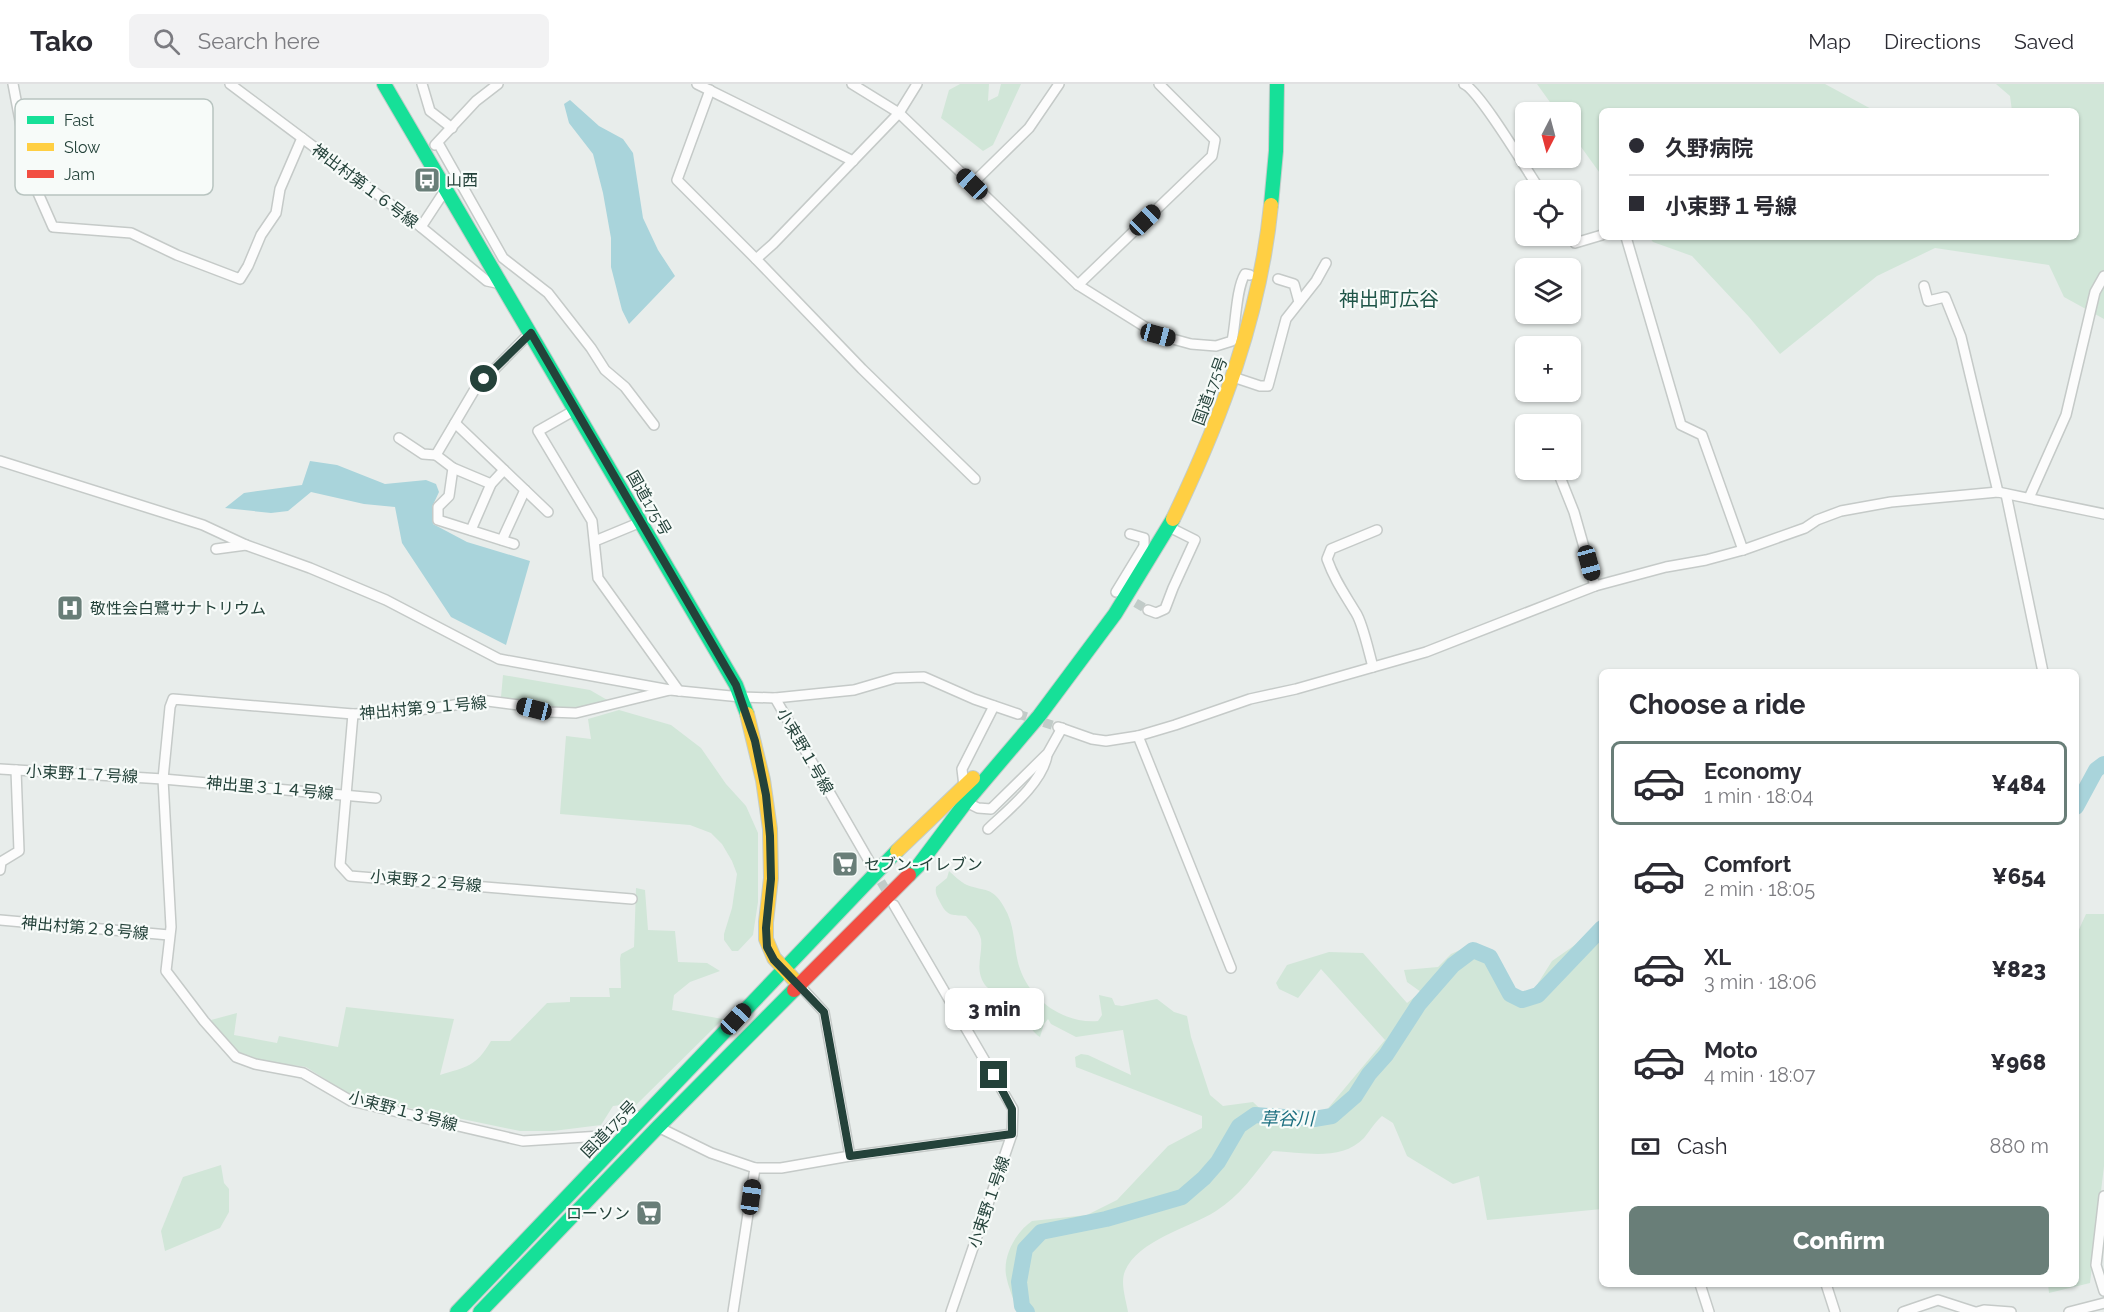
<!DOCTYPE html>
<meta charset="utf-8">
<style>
:root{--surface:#fff;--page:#f2f2f3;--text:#2b2b33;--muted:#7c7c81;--line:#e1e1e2;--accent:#697e78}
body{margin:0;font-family:Raleway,"Noto Sans JP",sans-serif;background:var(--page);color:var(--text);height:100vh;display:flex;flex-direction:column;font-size:22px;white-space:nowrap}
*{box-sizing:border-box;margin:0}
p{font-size:20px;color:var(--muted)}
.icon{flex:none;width:33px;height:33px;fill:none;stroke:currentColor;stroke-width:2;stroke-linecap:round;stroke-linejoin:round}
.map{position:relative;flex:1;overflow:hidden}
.panel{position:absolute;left:1599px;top:585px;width:480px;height:618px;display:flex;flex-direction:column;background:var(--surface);border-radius:9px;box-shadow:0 2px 4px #0004}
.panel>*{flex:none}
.guide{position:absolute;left:1599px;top:24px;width:480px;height:132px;border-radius:9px;box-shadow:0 2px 4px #0004;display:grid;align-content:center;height:132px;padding:0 30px;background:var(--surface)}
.needle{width:39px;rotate:186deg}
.fabs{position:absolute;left:1515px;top:18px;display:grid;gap:12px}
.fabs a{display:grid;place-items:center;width:66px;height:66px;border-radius:9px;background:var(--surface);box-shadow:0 2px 4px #0004;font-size:30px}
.end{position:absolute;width:27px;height:27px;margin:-14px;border:8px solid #24423a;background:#fff;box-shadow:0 0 0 3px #fff}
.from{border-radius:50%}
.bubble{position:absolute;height:42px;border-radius:9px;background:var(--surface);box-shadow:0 2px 4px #0004;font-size:20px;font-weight:800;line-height:42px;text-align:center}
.car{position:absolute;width:18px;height:36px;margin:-18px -9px;border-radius:8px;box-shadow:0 0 4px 2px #0007;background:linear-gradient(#222 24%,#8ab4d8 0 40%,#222 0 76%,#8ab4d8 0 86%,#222 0)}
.guide b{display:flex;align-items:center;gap:21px;height:57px;font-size:22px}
.guide b+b{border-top:2px solid var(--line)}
.guide i{width:15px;height:15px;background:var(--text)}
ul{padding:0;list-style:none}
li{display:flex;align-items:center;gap:18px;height:84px;margin:0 12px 9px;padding:0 18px;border:3px solid transparent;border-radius:9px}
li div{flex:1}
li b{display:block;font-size:22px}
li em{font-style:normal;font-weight:800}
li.current{border-color:var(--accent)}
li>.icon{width:54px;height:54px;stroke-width:1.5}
h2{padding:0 30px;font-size:27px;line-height:72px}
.pay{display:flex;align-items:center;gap:15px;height:66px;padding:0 30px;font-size:22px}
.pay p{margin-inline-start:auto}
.action{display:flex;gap:12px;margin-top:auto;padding:12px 30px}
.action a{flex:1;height:69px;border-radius:9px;background:var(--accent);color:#fff;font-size:24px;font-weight:800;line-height:69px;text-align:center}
header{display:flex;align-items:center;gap:36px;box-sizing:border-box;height:84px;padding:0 30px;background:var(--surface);border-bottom:2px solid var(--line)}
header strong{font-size:28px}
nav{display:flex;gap:33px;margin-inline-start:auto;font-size:21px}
.search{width:420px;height:54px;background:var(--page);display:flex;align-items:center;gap:15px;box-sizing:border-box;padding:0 21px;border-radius:9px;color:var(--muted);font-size:22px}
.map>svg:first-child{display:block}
.green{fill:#d1e6d8}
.water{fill:#a9d4db}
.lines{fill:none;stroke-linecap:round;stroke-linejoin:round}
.river{stroke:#a9d4db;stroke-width:16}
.street-tunnel{stroke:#c1cbc8;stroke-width:9;stroke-dasharray:9 4.5;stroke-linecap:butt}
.street-casing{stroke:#c5cac8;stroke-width:12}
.fast-casing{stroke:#c3ccc9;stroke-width:16}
.slow-casing{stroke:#c3ccc9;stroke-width:16}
.jam-casing{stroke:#c3ccc9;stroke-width:16}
.street{stroke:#fcfcfc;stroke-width:9}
.fast{stroke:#16e098;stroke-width:14}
.slow{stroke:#ffcf43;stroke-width:14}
.jam{stroke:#f24e42;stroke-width:14}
.route{stroke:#24423a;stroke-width:8}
.labels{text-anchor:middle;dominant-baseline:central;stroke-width:4.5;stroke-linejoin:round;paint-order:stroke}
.poi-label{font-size:16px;fill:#24423a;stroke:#f7fbf9;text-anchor:start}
.street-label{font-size:16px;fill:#24423a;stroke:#f7fbf9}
.water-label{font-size:18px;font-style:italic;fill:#1c6f80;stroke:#f7fbf9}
.quarter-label{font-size:20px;fill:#1f5548;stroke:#f7fbf9}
.key{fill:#f7fbf9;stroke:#b8c4c0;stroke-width:1.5}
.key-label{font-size:16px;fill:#24423a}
</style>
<header>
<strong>Tako</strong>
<div class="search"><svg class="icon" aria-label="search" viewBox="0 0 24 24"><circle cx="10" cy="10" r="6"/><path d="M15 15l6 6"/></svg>Search here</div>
<nav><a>Map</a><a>Directions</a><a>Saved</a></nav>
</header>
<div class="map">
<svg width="2104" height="1228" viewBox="0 0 2104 1228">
<rect width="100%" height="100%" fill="#e8edeb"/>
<g class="green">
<path d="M960,0h29l-1,17 10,-5 3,-12h20l-28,61 -10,6 -42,-33 8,-28z"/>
<path d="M1537,0h288l50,27h-273v65l-31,-43 -1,-21h-13z"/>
<path d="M1996,0h108v235l-40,-22 -15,-32 -114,-17 -58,28 -97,78 -31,-37 -57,-61 -39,-14 -4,-5h427v-126h-64l-2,-15z"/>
<path d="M503,591l87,15 19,11 -36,9 -72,-13z"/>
<path d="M619,626l52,15 30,23 25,36 20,22 12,27v69l-5,33 -15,16h-6l-8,-11v-6l8,-26 5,-34 -5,-13 -10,-17 -11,-11 -21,-8 -130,-11 6,-78 25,3 -3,-20z"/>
<path d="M949,787c5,4 11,11 18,14 18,7 25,1 37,22 12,19 9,42 16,62 11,32 45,55 78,52l4,-6 -3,-20 13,3 3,7 7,1 35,-7 17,13 13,4 4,21 19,58 13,11 30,-4 20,19 34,6 7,-2 71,-85 -64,-71 -23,29 -19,-9 -3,-6 11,-18 42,-13 34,1 44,50 14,-11 -14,-10 -3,-12 34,-3 13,-13 20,-9 19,19 19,36 26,-12 17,-27 50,-35v283l-115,11 -8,-44 -26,8 -46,-28 -14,-33 -11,-7c-8,7 -12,15 -18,22 -23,24 -61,14 -91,13 -17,21 -33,45 -57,60 -27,17 -78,29 -91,60 -5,12 1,29 3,41h-110c-4,-12 -10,-25 -12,-37 -3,-20 10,-43 26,-54l55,-6 30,-15 51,-54 34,-18v-12l-126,-49 -1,-10 6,-3 7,1 43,20 -8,-45 -47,7 -25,-13 -3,-5 -4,5 -4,13c-17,-10 -18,-42 -28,-47 -9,-3 -20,4 -27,-5 -11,-16 -2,-30 -4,-46 -2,-9 -9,-16 -15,-23 -15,-1 -19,0 -26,-14 -3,-6 -5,-8 -4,-15l11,-9z"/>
<path d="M636,804l9,2 3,40 27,1 3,31 29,1 13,8 -30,11 -16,13 -2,15 51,9 -87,86 -7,-1 -16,2 -12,19 -48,6h-33l-168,-35 -46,-29 -48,-7 -23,-7 -24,-33 26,-7 -3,22 43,8 2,-7 59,11 8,-40 108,12 -14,56c26,-8 36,-8 51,-34h19l37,-38 23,-1v-5h40l-1,-9h12l-1,-29 1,-5 13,-7z"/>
<path d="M2086,830h18v252l-14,117 -41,10 -1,-9h28v-348z"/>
<path d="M221,1081l3,18 5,6v23l-9,16 -55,23 -4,-20 22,-54z"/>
</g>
<g class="water">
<path d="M570,16l29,26 24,13 10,14 10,65 15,32 17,26 -46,48 -7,-14 -11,-43v-29l-8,-45 -10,-39 -24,-31 -5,-19z"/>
<path d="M310,377l27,4 48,19 41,-4 10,4 3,8 -7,15 1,17 34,18 63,19 -24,84 -55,-28 -49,-74 -7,-36 -31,-3 -53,-12 -23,19 -17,2 -46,-5 19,-15 58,-8z"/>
</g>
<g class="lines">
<g class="river">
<path d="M2076,723l20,-37 8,-6"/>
<path d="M1027,1228l-5,-6 -3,-24 6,-33 16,-17 65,-13 76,-22 22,-19 14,-16 21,-36 16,-11 59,4 18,-3 23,-20 14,-22 17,-19 33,-51 34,-39 20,-15 17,7 20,37 12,6 16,-5 64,-67"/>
</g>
<g class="street-tunnel">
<path d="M1124,512l24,14"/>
<path d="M1018,630l40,13"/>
<path d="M874,786l16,27"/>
</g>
<defs>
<g id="street">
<path d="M13,0l9,47 16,62 15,34 78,6 46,22 63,24 8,-13 13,-31 15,-22 4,-24 22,-51"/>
<path d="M230,0l191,143 66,54 14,3"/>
<path d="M422,0l8,27 22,17"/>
<path d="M697,0l156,77"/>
<path d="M852,0l47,29 179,172 80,50 33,9 25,2 16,-5c4,-18 4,-52 13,-67l5,1"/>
<path d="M1464,0c16,7 63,87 76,106"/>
<path d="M710,6l-33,90 79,79 106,110 113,110"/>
<path d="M438,59l65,115 45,35 43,55 14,22 20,17 29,38"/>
<path d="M435,61l41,-44 22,-17"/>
<path d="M972,100l57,-56 30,-44"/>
<path d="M421,143l25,-38"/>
<path d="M1570,152l5,7 27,-8"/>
<path d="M1626,153l55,188 21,10 41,115"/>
<path d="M756,175l17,-15 126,-131 18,-29"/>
<path d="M1278,195l16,5 5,18"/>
<path d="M1078,201l134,-129 3,-16 -56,-56"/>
<path d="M1924,202l4,15 17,-4 16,40 37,155"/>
<path d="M1233,293l27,9h8l18,-67 30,-38 10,-18"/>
<path d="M575,326l-37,21 54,90 6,57 81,113"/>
<path d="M455,339l93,89"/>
<path d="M399,354l24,16 13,1 39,-66 55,-56"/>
<path d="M436,371l17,13 -4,28 -11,11v13l76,24"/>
<path d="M0,377l203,64 43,20 64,23 76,32 113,59 171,31 71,7 34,1 79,-8 41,-12 29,-1 50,22 44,15"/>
<path d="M453,384l38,16"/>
<path d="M1558,388l16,40 21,74"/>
<path d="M2006,410l37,178"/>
<path d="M2029,414l37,-83 29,-123 9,-16"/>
<path d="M471,446l20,-46 13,-14"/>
<path d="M502,456l23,-50"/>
<path d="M595,457l46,-19"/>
<path d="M216,465l30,-4"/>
<path d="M1116,508l28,-46v-8l-14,-4"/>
<path d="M1148,526l8,3 9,-4 8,-21 22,-48 -26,-13"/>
<path d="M1373,583c-4,-14 -10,-43 -17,-54 -12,-20 -21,-32 -29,-54l4,-10 46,-19"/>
<path d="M775,614l97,168"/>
<path d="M353,630l-13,151 10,11 282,23"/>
<path d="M1058,643l34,12 14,2 32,-5 37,-11 75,-26 46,-10 130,-37 169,-66 71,-19 40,-7 37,-10 62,-22 12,-8 24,-9 50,-9 107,-10 106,22"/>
<path d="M1138,652l93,232"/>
<path d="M0,685l163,10 213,19"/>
<path d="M964,702l-2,-17 32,-63"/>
<path d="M966,718l12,6 13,1 57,-56 14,-25"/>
<path d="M988,745c19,-18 55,-47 59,-74"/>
<path d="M0,786l1,-8 18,-11 -3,-81"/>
<path d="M894,821l119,204 -1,25 -61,178"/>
<path d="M0,836l169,15"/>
<path d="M800,902l24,26 26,144"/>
<path d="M642,1034l-10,-4 -11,3 -20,19 -78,5 -172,-40 -48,-28 -48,-9 -19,-7 -32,-36 -38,-50 5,-44 -8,-148 7,-72 3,-8 180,15 50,-2 46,-6 31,-6 39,5 30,7 27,1 94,-23"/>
<path d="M658,1043l53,26 44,15h26l69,-12 162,-22"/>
<path d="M2104,1112l-8,69 8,26"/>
<path d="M1700,1200l9,28"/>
<path d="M1826,1200l9,28"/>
<path d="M733,1228l22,-144"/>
<path d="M1903,1228l35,-12 37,12"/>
<path d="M1977,1228l7,-2 27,2"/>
<path d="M2069,1228l35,-9"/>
</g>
<g id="fast">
<path d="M384,0l352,601 11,29"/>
<path d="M1271,121l5,-54 1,-67"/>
<path d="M909,791l9,-9 48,-64 73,-86 76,-102 58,-95"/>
<path d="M457,1228l440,-461"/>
<path d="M480,1228l178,-185 136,-137"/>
</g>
<g id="slow">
<path d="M1173,435c48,-100 87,-203 98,-314"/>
<path d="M747,630l16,66 7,49 1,49 -5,44v17l8,19 26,28"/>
<path d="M897,767l76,-73"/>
</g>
<path id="jam" d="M794,906l115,-115"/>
</defs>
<use href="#street" class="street-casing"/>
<use href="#fast" class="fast-casing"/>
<use href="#slow" class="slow-casing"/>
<use href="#jam" class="jam-casing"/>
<use href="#street" class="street"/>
<use href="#fast" class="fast"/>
<use href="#slow" class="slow"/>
<use href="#jam" class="jam"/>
</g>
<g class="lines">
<path class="route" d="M484,295l47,-46 205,352 19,56 11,54 4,41 1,43 -5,49 1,19 7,13 50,52 26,144 162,-22v-25l-18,-34"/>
</g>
<defs>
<symbol id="bus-square" viewBox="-11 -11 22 22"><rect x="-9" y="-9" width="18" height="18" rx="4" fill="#697e78" stroke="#f7fbf9"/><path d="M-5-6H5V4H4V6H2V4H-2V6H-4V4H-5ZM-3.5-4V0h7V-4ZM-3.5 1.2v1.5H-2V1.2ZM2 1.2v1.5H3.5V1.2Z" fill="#fff"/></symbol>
<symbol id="hospital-square" viewBox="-11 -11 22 22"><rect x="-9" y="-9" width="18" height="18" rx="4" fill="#697e78" stroke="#f7fbf9"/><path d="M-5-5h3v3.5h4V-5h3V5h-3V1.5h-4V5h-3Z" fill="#fff"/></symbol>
<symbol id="supermarket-square" viewBox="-11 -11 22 22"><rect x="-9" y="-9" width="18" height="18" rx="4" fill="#697e78" stroke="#f7fbf9"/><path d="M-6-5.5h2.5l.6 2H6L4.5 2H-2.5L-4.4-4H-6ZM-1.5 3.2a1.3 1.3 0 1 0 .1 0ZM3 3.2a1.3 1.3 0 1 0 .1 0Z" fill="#fff"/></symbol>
</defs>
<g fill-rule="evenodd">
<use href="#bus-square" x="412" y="81" width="30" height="30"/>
<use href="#hospital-square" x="55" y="509" width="30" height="30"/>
<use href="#supermarket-square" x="830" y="765" width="30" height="30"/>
<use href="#supermarket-square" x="634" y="1114" width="30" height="30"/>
</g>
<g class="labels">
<g class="poi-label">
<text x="446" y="96">山西</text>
<text x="90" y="524">敬性会白鷺サナトリウム</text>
<text x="864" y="780">セブン-イレブン</text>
<text x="630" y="1129" text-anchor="end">ローソン</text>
</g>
<g class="street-label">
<text transform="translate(365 102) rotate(37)">神出村第１６号線</text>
<text transform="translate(1210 307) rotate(-70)">国道175号</text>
<text transform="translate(649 419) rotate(60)">国道175号</text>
<text transform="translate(423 624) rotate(-5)">神出村第９１号線</text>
<text transform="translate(805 667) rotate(60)">小束野１号線</text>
<text transform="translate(82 690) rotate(3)">小束野１７号線</text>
<text transform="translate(270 704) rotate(5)">神出里３１４号線</text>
<text transform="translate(426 797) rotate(5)">小束野２２号線</text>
<text transform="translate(85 844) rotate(5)">神出村第２８号線</text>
<text transform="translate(403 1027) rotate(15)">小束野１３号線</text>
<text transform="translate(609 1045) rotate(-46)">国道175号</text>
<text transform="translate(989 1118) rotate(-71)">小束野１号線</text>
</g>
<g class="water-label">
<text x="1287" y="1034">草谷川</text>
</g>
<g class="quarter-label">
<text x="1389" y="215">神出町広谷</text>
</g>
</g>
<rect x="15" y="15" width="198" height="96" rx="9" class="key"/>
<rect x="27" y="32" width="27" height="8" fill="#16e098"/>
<rect x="27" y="59" width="27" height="8" fill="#ffcf43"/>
<rect x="27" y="86" width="27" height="8" fill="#f24e42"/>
<g class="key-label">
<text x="64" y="42">Fast</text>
<text x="64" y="69">Slow</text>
<text x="64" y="96">Jam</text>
</g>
</svg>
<div class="fabs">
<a><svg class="needle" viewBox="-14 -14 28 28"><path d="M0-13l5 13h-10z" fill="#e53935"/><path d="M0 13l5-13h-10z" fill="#7c7c81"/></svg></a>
<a><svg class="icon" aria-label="locate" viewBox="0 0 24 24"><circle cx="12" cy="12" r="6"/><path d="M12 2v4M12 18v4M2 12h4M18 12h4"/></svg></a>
<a><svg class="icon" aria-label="layers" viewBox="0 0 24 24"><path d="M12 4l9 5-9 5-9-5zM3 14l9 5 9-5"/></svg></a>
<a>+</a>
<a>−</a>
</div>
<i class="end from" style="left:484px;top:295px"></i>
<i class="end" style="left:994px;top:991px"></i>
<div class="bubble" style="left:945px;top:904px;width:99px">3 min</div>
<i class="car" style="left:972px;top:100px;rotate:314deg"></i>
<i class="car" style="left:1145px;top:136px;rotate:46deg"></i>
<i class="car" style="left:1158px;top:251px;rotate:105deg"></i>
<i class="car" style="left:1589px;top:479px;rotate:165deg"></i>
<i class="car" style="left:534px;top:625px;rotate:284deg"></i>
<i class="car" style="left:736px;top:935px;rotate:43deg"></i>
<i class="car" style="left:751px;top:1113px;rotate:8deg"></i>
<div class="guide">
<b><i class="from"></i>久野病院</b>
<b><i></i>小束野１号線</b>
</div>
<section class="panel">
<h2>Choose a ride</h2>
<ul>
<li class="current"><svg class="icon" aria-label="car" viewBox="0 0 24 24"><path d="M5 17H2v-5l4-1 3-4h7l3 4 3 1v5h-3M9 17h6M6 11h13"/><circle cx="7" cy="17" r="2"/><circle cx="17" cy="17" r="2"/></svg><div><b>Economy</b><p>1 min · 18:04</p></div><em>¥484</em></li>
<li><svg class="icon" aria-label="car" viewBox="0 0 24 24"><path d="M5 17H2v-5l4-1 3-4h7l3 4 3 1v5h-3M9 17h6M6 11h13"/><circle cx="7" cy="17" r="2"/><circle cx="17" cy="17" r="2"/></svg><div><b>Comfort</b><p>2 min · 18:05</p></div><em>¥654</em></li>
<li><svg class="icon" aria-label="car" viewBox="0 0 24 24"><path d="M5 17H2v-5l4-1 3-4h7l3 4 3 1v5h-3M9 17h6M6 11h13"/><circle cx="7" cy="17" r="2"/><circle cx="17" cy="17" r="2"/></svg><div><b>XL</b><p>3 min · 18:06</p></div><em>¥823</em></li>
<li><svg class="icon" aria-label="car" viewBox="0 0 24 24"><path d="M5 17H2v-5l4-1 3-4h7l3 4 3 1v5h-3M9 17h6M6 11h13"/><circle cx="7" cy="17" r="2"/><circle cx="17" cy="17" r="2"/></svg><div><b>Moto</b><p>4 min · 18:07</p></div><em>¥968</em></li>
</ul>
<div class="pay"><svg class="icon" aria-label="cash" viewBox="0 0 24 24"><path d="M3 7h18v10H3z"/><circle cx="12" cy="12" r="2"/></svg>Cash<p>880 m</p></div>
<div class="action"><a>Confirm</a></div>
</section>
</div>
